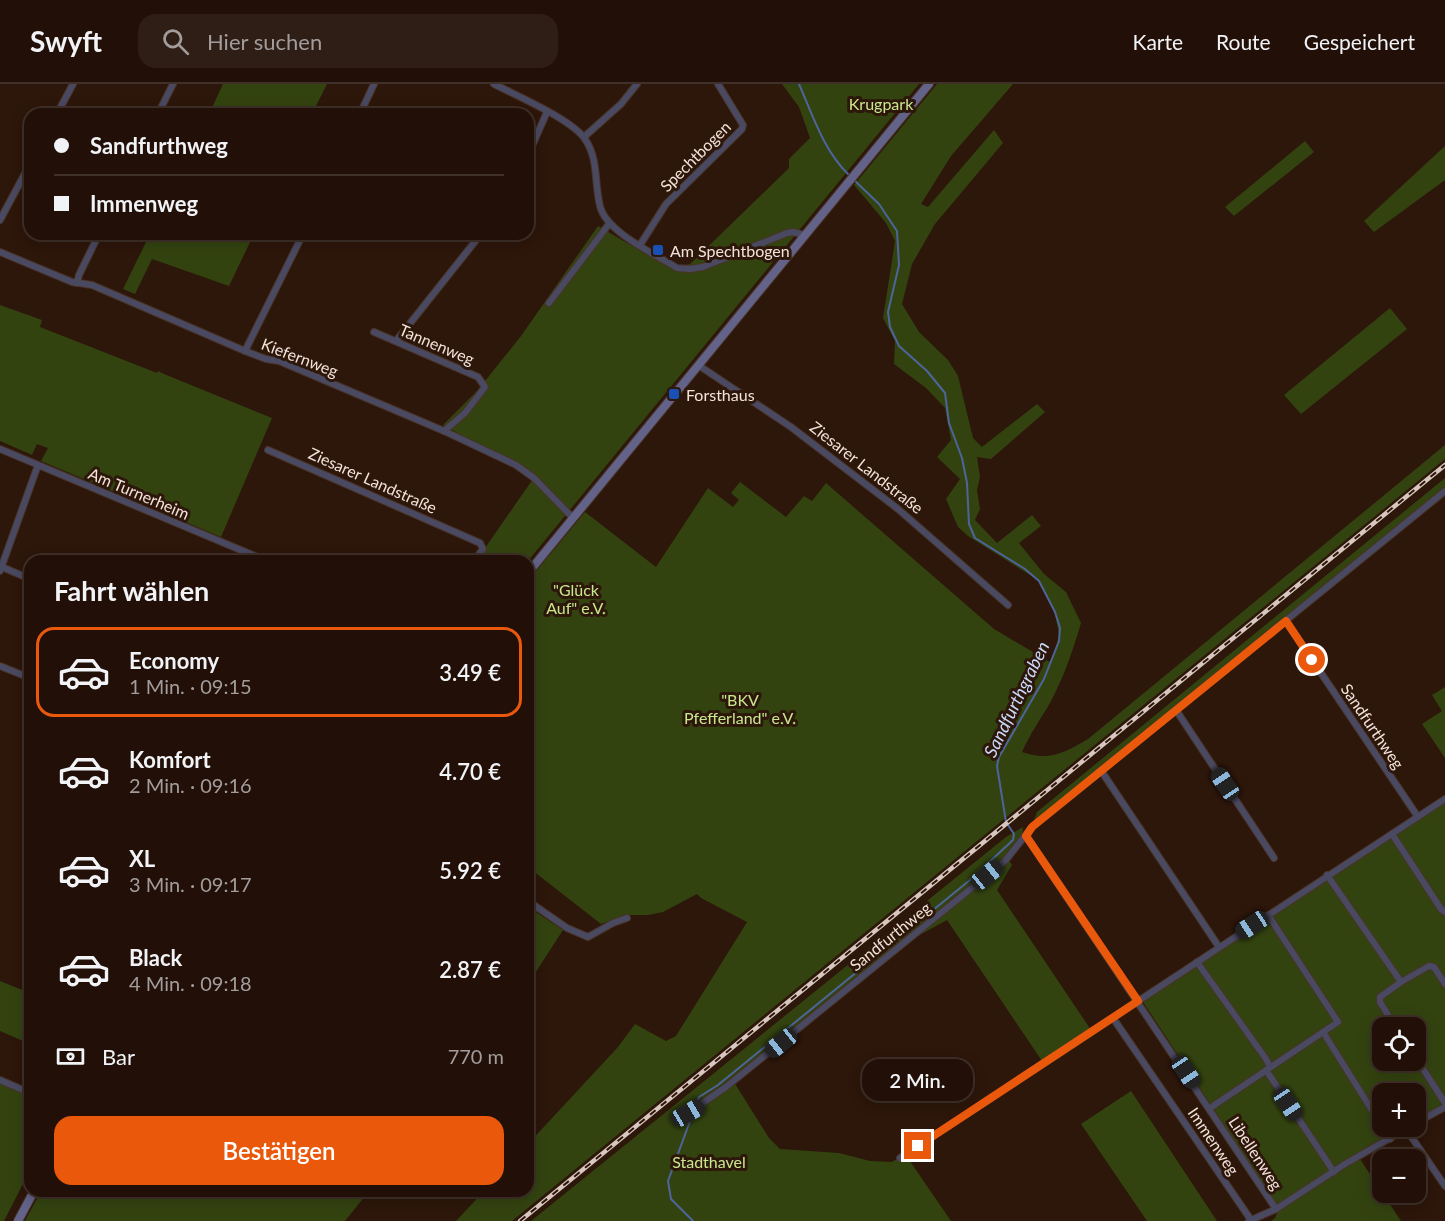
<!DOCTYPE html>
<html lang="de">
<meta charset="utf-8">
<style>
:root{--surface:#221008;--page:#2e1e16;--text:#f1f3f6;--muted:#a29d9c;--line:#3f3029;--accent:#ea580c}
body{margin:0;font-family:Lato,sans-serif;background:var(--page);color:var(--text);height:100vh;display:flex;flex-direction:column;font-size:22px;white-space:nowrap}
*{box-sizing:border-box;margin:0}
p{font-size:20px;color:var(--muted)}
.icon{flex:none;width:33px;height:33px;fill:none;stroke:currentColor;stroke-width:2;stroke-linecap:round;stroke-linejoin:round}
.map{position:relative;flex:1;overflow:hidden}
.side{position:absolute;left:24px;top:471px;width:510px;height:642px;display:flex;flex-direction:column;background:var(--surface);border-radius:18px;box-shadow:0 3px 15px #0003,0 0 0 2px var(--line)}
.side>*{flex:none}
.banner{position:absolute;left:24px;top:24px;width:510px;height:132px;border-radius:18px;box-shadow:0 3px 15px #0003,0 0 0 2px var(--line);display:grid;align-content:center;height:132px;padding:0 30px;background:var(--surface)}
.tools{position:absolute;left:1372px;top:933px;display:grid;gap:12px}
.tools a{display:grid;place-items:center;width:54px;height:54px;border-radius:12px;background:var(--surface);box-shadow:0 3px 15px #0003,0 0 0 2px var(--line);font-size:30px}
.end{position:absolute;width:27px;height:27px;margin:-14px;border:8px solid #ea580c;background:#fff;box-shadow:0 0 0 3px #fff}
.from{border-radius:50%}
.bubble{position:absolute;height:42px;border-radius:18px;background:var(--surface);box-shadow:0 3px 15px #0003,0 0 0 2px var(--line);font-size:20px;font-weight:600;line-height:42px;text-align:center}
.car{position:absolute;width:18px;height:36px;margin:-18px -9px;border-radius:8px;box-shadow:0 0 4px 2px #0007;background:linear-gradient(#222 24%,#8ab4d8 0 40%,#222 0 76%,#8ab4d8 0 86%,#222 0)}
.banner b{display:flex;align-items:center;gap:21px;height:57px;font-size:22px}
.banner b+b{border-top:2px solid var(--line)}
.banner i{width:15px;height:15px;background:var(--text)}
ul{padding:0;list-style:none}
li{display:flex;align-items:center;gap:18px;height:90px;margin:0 12px 9px;padding:0 18px;border:3px solid transparent;border-radius:18px}
li div{flex:1}
li b{display:block;font-size:22px}
li em{font-style:normal;font-weight:600}
li.selected{border-color:var(--accent)}
li>.icon{width:54px;height:54px;stroke-width:1.5}
h2{padding:0 30px;font-size:27px;line-height:72px}
.pay{display:flex;align-items:center;gap:15px;height:66px;padding:0 30px;font-size:22px}
.pay p{margin-inline-start:auto}
.action{display:flex;gap:12px;margin-top:auto;padding:12px 30px}
.action a{flex:1;height:69px;border-radius:18px;background:var(--accent);color:#fff;font-size:24px;font-weight:600;line-height:69px;text-align:center}
header{display:flex;align-items:center;gap:36px;box-sizing:border-box;height:84px;padding:0 30px;background:var(--surface);border-bottom:2px solid var(--line)}
header strong{font-size:28px}
nav{display:flex;gap:33px;margin-inline-start:auto;font-size:21px}
.search{width:420px;height:54px;background:var(--page);display:flex;align-items:center;gap:15px;box-sizing:border-box;padding:0 21px;border-radius:18px;color:var(--muted);font-size:22px}
.map>svg:first-child{display:block}
.green{fill:#334310;fill-rule:evenodd}
.lines{fill:none;stroke-linecap:round;stroke-linejoin:round}
.stream{stroke:#4d659b;stroke-width:2}
.street-casing{stroke:#493327;stroke-width:8}
.secondary-casing{stroke:#493327;stroke-width:10}
.street{stroke:#4a4962;stroke-width:6}
.secondary{stroke:#636289;stroke-width:8}
.rail-casing{stroke:#d8c7be;stroke-width:4.5}
.rail{stroke:#2d160a;stroke-width:2;stroke-dasharray:7;stroke-linecap:butt}
.route{stroke:#ea580c;stroke-width:8}
.transit-dot{fill:#1a4fb4;stroke:#2d160a;stroke-width:2}
.labels{text-anchor:middle;dominant-baseline:central;stroke-width:6;stroke-linejoin:round;paint-order:stroke}
.park-label{font-size:16px;fill:#c7e88e;stroke:#2d160a}
.street-label{font-size:16px;fill:#f3e3da;stroke:#2d160a}
.poi-label{font-size:16px;fill:#f3e3da;stroke:#2d160a;text-anchor:start}
.water-label{font-size:18px;font-style:italic;fill:#cadafb;stroke:#2d160a}
</style>
<header>
<strong>Swyft</strong>
<div class="search"><svg class="icon" aria-label="search" viewBox="0 0 24 24"><circle cx="10" cy="10" r="6"/><path d="M15 15l6 6"/></svg>Hier suchen</div>
<nav><a>Karte</a><a>Route</a><a>Gespeichert</a></nav>
</header>
<div class="map">
<svg width="1445" height="1137" viewBox="0 0 1445 1137">
<rect width="100%" height="100%" fill="#2d160a"/>
<g class="green">
<path d="M223,0h104l-15,30h-103z"/>
<path d="M782,0h137l-391,477h-52l59,-85 -14,-12 -44,-20 -34,-19 34,-34 44,-55 77,-110 72,42 20,-4 99,-96v-9l21,-21 -11,-31z"/>
<path d="M937,0h76l-62,72 -30,48 7,3 66,-77 9,13 -68,81 -23,40 -10,40 17,28 29,28 10,16 15,62 9,9 55,-43 8,8 -54,47 -14,-2 3,20 -3,13 3,19 -5,11 22,23 35,-28 9,11 -22,17 25,31 22,18 15,31c-8,27 -17,54 -31,80 -10,17 -20,31 -28,49 27,10 44,0 66,-13l357,-294v14l-933,762h-56l28,-30h44v-47l90,-97 17,-23 31,17 10,-5 71,-114 -46,-24 -4,-4 -34,18 -15,3h-23l-24,9 -73,-57v-286l57,-69 71,55 52,-79 25,19 6,-7 -8,-7 9,-11 46,35 18,-21 8,5 14,-18 168,146 56,33 5,-11 4,-16 -4,-22 -17,-33 -70,-44 -10,-9 -12,-28 14,-20 -23,-22 14,-17 -6,-32 -19,-20 -32,-24 1,-23 -12,-23 12,-77 -9,-18 -32,-38z"/>
<path d="M1305,57l9,11 -80,64 -9,-9z"/>
<path d="M1445,62v34l-71,52 -10,-11z"/>
<path d="M150,150h104l-25,52 -77,-27 -17,35 -12,-5z"/>
<path d="M0,221l42,15 -2,7 117,46 1,-2 6,3 108,44 -51,119 -180,-76 7,-13 -11,-4 -5,11 -32,-14z"/>
<path d="M1390,224l17,21 -106,85 -17,-19z"/>
<path d="M1445,394v9l-402,327 -9,6 3,-8z"/>
<path d="M1445,603v71l-23,-34 20,-13 -10,-16z"/>
<path d="M1445,718v302l-29,17v-27h-33v32l23,1 -71,41 -58,37 -134,-203zM1383,944h33v32h-33z"/>
<path d="M1023,743l-1,9 -17,21 -273,222 37,59 11,11 59,4 31,8 22,1 13,-8 46,67h-420l475,-384z"/>
<path d="M1009,776l3,5 -15,25 94,140 -49,31 -95,-141 -31,17z"/>
<path d="M528,823l35,23 -35,54z"/>
<path d="M0,897l30,12v51l-30,-13z"/>
<path d="M0,999l30,12v75l-26,51h-4z"/>
<path d="M1131,1007l86,130h-70l-66,-97z"/>
<path d="M1360,1075l41,62h-130l4,-3 3,-7z"/>
<path d="M41,1107h328l-24,30h-320z"/>
</g>
<g class="lines">
<g class="stream">
<path d="M799,0c14,32 25,67 50,91"/>
<path d="M696,1021l3,-8 19,-12 252,-205 43,-40 1,-6 -8,-12 -9,-56 2,-9 45,-78 15,-38 1,-13 -5,-16 -16,-31 -14,-12 -50,-31 -6,-14 -2,-41 -5,-25 -13,-35 -4,-30 -18,-22 -28,-25 -9,-19 -2,-15 11,-47 -2,-34 -18,-27 -26,-25"/>
<path d="M693,1137l-22,-22 -3,-18 25,-68"/>
</g>
<defs>
<g id="street">
<path d="M494,0c23,12 77,35 91,55 14,21 9,43 15,67 6,26 55,48 77,62l13,1 13,-2 84,-34 6,-1 11,3"/>
<path d="M57,30l16,-30"/>
<path d="M158,30l15,-30"/>
<path d="M360,30l14,-30"/>
<path d="M584,53l37,-33 16,-20"/>
<path d="M528,71l19,-43"/>
<path d="M0,136l30,-56"/>
<path d="M640,161l26,-41 76,-75 1,-4 -25,-41"/>
<path d="M0,168l72,30 20,3 153,66 21,8 13,2 165,70 72,34 18,13 39,40"/>
<path d="M77,199l2,-8 20,-41"/>
<path d="M549,219l60,-79"/>
<path d="M374,248l104,45 7,10 -20,26 -21,18"/>
<path d="M396,257l85,-107"/>
<path d="M245,267l58,-117"/>
<path d="M698,281l93,62 107,82 110,96"/>
<path d="M0,365l267,112"/>
<path d="M268,366l212,93 3,6 -9,12"/>
<path d="M2,483l28,12"/>
<path d="M0,487l38,-106"/>
<path d="M1286,537l132,196"/>
<path d="M0,582l30,12"/>
<path d="M1176,626l98,148"/>
<path d="M1102,688l117,175"/>
<path d="M1392,750l49,75 4,3"/>
<path d="M1026,752l250,373"/>
<path d="M1327,791l74,107"/>
<path d="M528,817l39,27 21,9 25,-14 14,-5"/>
<path d="M1197,878l69,97 4,8"/>
<path d="M1113,934l138,202"/>
<path d="M1396,944l-16,-26v-5l21,-15 28,-16 5,1 11,17"/>
<path d="M1323,948l67,107"/>
<path d="M1416,974l29,45"/>
<path d="M1266,986l68,102"/>
<path d="M0,996l30,13"/>
<path d="M1210,1024l128,-86 -70,-107"/>
<path d="M688,1029l38,-26 279,-226 27,-34 413,-336"/>
<path d="M1416,1039l29,-16"/>
<path d="M1406,1045l39,57"/>
<path d="M900,1074l545,-359"/>
<path d="M1249,1137l27,-12 69,-45 66,-38"/>
</g>
<g id="secondary">
<path d="M528,489l401,-489"/>
<path d="M18,1137l16,-30"/>
</g>
</defs>
<use href="#street" class="street-casing"/>
<use href="#secondary" class="secondary-casing"/>
<use href="#street" class="street"/>
<use href="#secondary" class="secondary"/>
<defs>
<path id="rail" d="M520,1137l925,-756"/>
</defs>
<use href="#rail" class="rail-casing"/>
<use href="#rail" class="rail"/>
</g>
<g class="lines">
<path class="route" d="M918,1062l220,-145 -112,-165 6,-9 254,-206 26,39"/>
</g>
<g class="transit-dot">
<rect x="652" y="160" width="12" height="12" rx="3"/>
<rect x="668" y="304" width="12" height="12" rx="3"/>
</g>
<g class="labels">
<g class="park-label">
<text x="881" y="19">Krugpark</text>
<text x="576" y="505">"Glück<tspan x="576" dy="18">Auf" e.V.</tspan></text>
<text x="740" y="615">"BKV<tspan x="740" dy="18">Pfefferland" e.V.</tspan></text>
<text x="709" y="1077">Stadthavel</text>
</g>
<g class="street-label">
<text transform="translate(695 72) rotate(-45)">Spechtbogen</text>
<text transform="translate(437 260) rotate(23)">Tannenweg</text>
<text transform="translate(300 273) rotate(21)">Kiefernweg</text>
<text transform="translate(867 383) rotate(38)">Ziesarer Landstraße</text>
<text transform="translate(373 396) rotate(24)">Ziesarer Landstraße</text>
<text transform="translate(139 409) rotate(23)">Am Turnerheim</text>
<text transform="translate(1373 642) rotate(56)">Sandfurthweg</text>
<text transform="translate(890 852) rotate(-39)">Sandfurthweg</text>
<text transform="translate(1214 1057) rotate(56)">Immenweg</text>
<text transform="translate(1256 1069) rotate(57)">Libellenweg</text>
</g>
<g class="poi-label">
<text x="670" y="166">Am Spechtbogen</text>
<text x="686" y="310">Forsthaus</text>
</g>
<g class="water-label">
<text transform="translate(1016 615) rotate(-64)">Sandfurthgraben</text>
</g>
</g>
</svg>
<div class="tools">
<a><svg class="icon" aria-label="locate" viewBox="0 0 24 24"><circle cx="12" cy="12" r="6"/><path d="M12 2v4M12 18v4M2 12h4M18 12h4"/></svg></a>
<a>+</a>
<a>−</a>
</div>
<i class="end from" style="left:1312px;top:576px"></i>
<i class="end" style="left:918px;top:1062px"></i>
<div class="bubble" style="left:862px;top:975px;width:111px">2 Min.</div>
<i class="car" style="left:1225px;top:700px;rotate:326deg"></i>
<i class="car" style="left:987px;top:791px;rotate:51deg"></i>
<i class="car" style="left:1252px;top:841px;rotate:237deg"></i>
<i class="car" style="left:781px;top:959px;rotate:231deg"></i>
<i class="car" style="left:1186px;top:988px;rotate:146deg"></i>
<i class="car" style="left:1288px;top:1020px;rotate:146deg"></i>
<i class="car" style="left:688px;top:1029px;rotate:60deg"></i>
<div class="banner">
<b><i class="from"></i>Sandfurthweg</b>
<b><i></i>Immenweg</b>
</div>
<section class="side">
<h2>Fahrt wählen</h2>
<ul>
<li class="selected"><svg class="icon" aria-label="car" viewBox="0 0 24 24"><path d="M5 17H2v-5l4-1 3-4h7l3 4 3 1v5h-3M9 17h6M6 11h13"/><circle cx="7" cy="17" r="2"/><circle cx="17" cy="17" r="2"/></svg><div><b>Economy</b><p>1 Min. · 09:15</p></div><em>3.49 €</em></li>
<li><svg class="icon" aria-label="car" viewBox="0 0 24 24"><path d="M5 17H2v-5l4-1 3-4h7l3 4 3 1v5h-3M9 17h6M6 11h13"/><circle cx="7" cy="17" r="2"/><circle cx="17" cy="17" r="2"/></svg><div><b>Komfort</b><p>2 Min. · 09:16</p></div><em>4.70 €</em></li>
<li><svg class="icon" aria-label="car" viewBox="0 0 24 24"><path d="M5 17H2v-5l4-1 3-4h7l3 4 3 1v5h-3M9 17h6M6 11h13"/><circle cx="7" cy="17" r="2"/><circle cx="17" cy="17" r="2"/></svg><div><b>XL</b><p>3 Min. · 09:17</p></div><em>5.92 €</em></li>
<li><svg class="icon" aria-label="car" viewBox="0 0 24 24"><path d="M5 17H2v-5l4-1 3-4h7l3 4 3 1v5h-3M9 17h6M6 11h13"/><circle cx="7" cy="17" r="2"/><circle cx="17" cy="17" r="2"/></svg><div><b>Black</b><p>4 Min. · 09:18</p></div><em>2.87 €</em></li>
</ul>
<div class="pay"><svg class="icon" aria-label="cash" viewBox="0 0 24 24"><path d="M3 7h18v10H3z"/><circle cx="12" cy="12" r="2"/></svg>Bar<p>770 m</p></div>
<div class="action"><a>Bestätigen</a></div>
</section>
</div>
